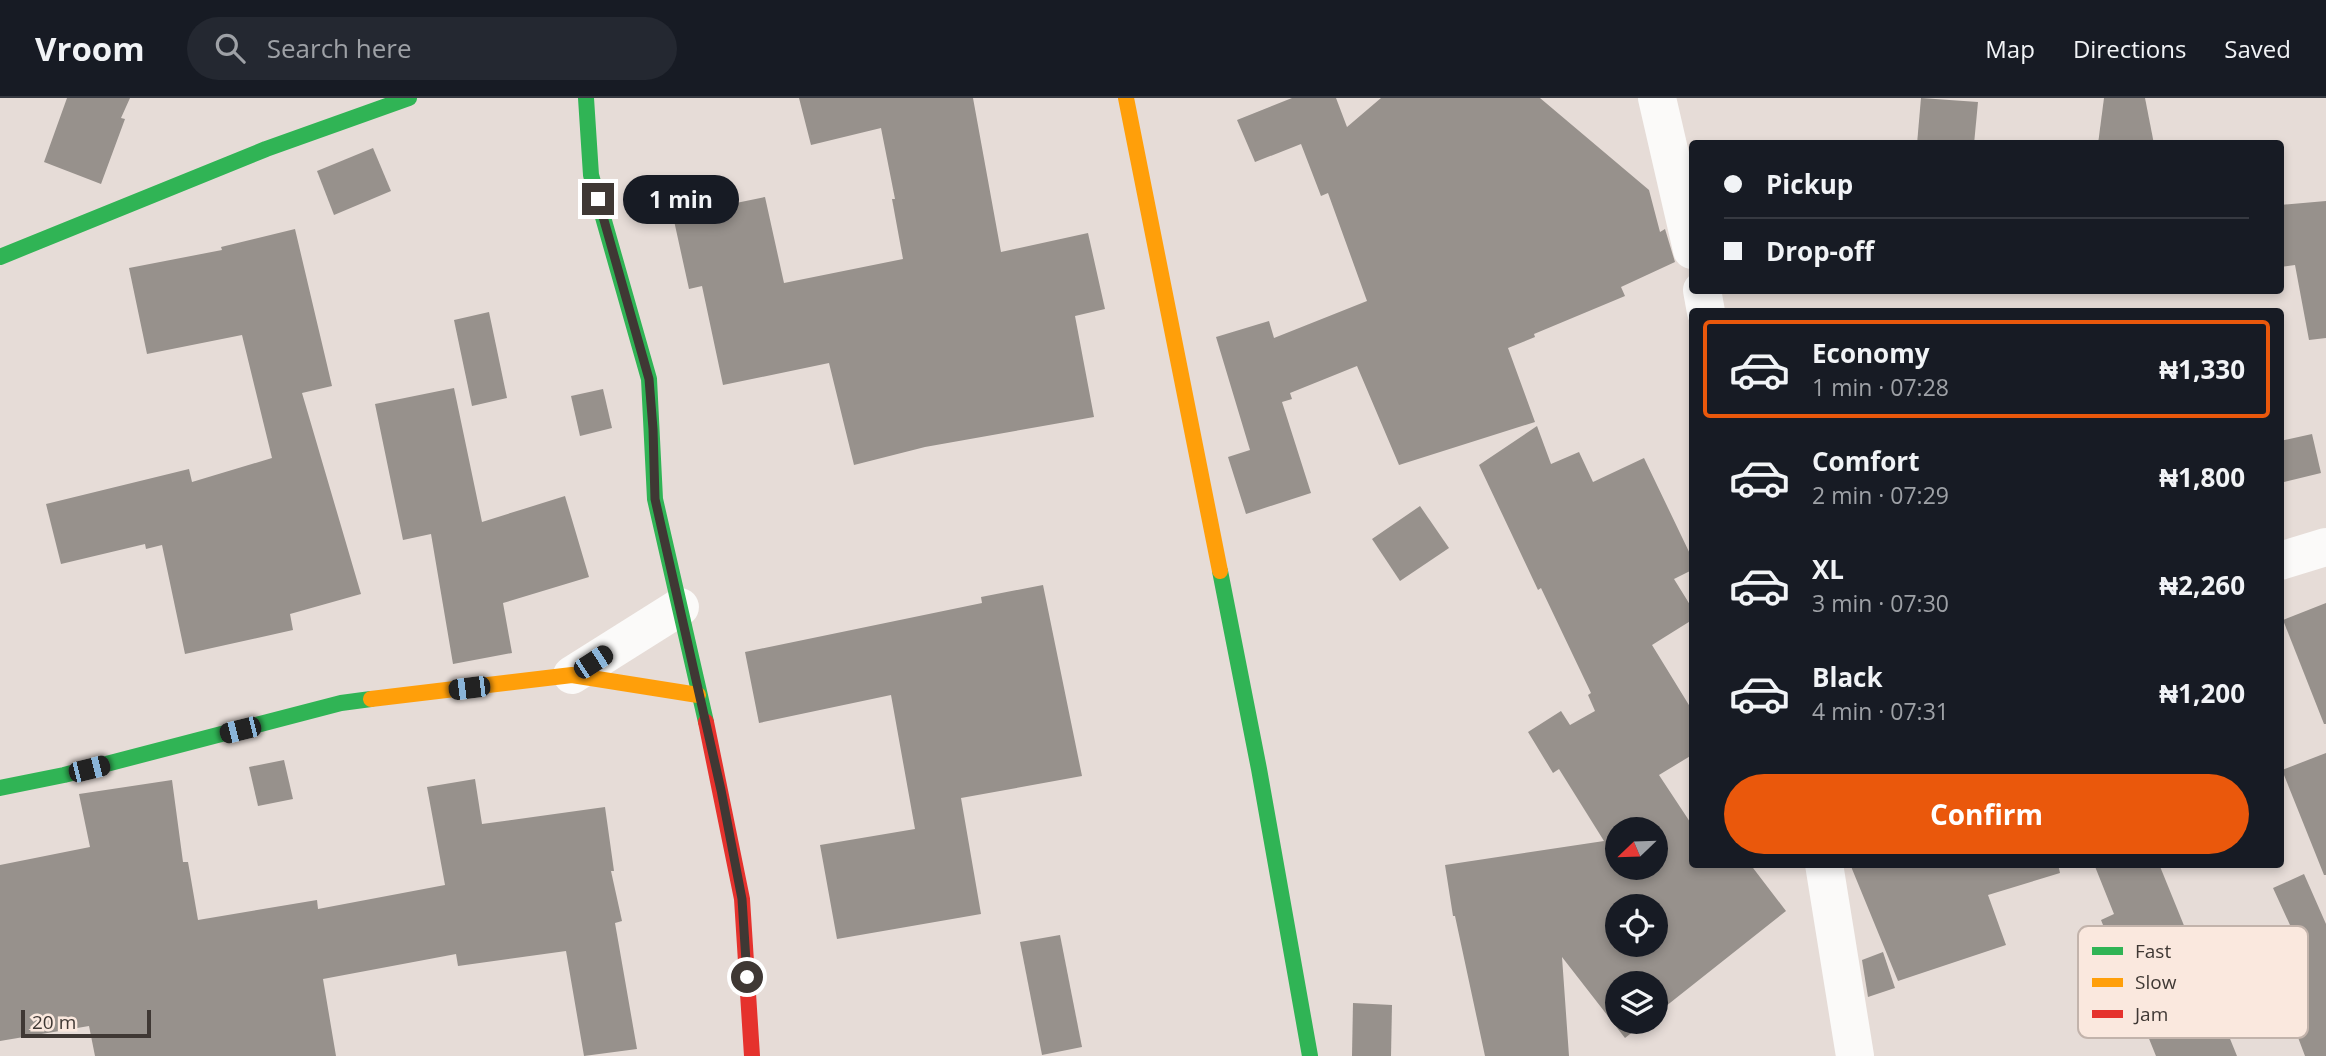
<!DOCTYPE html>
<meta charset="utf-8">
<style>
:root{--surface:#171b24;--page:#242831;--text:#f1f3f6;--muted:#9ea1a6;--line:#363941;--accent:#ea580c}
body{margin:0;font-family:"Open Sans",sans-serif;background:var(--page);color:var(--text);height:100vh;display:flex;flex-direction:column;font-size:26px;white-space:nowrap}
*{box-sizing:border-box;margin:0}
p{font-size:23px;color:var(--muted)}
.icon{flex:none;width:38px;height:38px;fill:none;stroke:currentColor;stroke-width:2;stroke-linecap:round;stroke-linejoin:round}
.map{position:relative;flex:1;overflow:hidden}
.details{position:absolute;left:1689px;top:210px;width:595px;height:560px;display:flex;flex-direction:column;background:var(--surface);border-radius:7px;box-shadow:0 4px 10px #0003}
.details>*{flex:none}
.banner{position:absolute;left:1689px;top:42px;width:595px;height:154px;border-radius:7px;box-shadow:0 4px 10px #0003;display:grid;align-content:center;height:154px;padding:0 35px;background:var(--surface)}
.needle{width:46px;rotate:247deg}
.fabs{position:absolute;left:1605px;top:719px;display:grid;gap:14px}
.fabs a{display:grid;place-items:center;width:63px;height:63px;border-radius:50%;background:var(--surface);box-shadow:0 4px 10px #0003;font-size:35px}
.scale{position:absolute;left:21px;bottom:18px;width:130px;box-sizing:border-box;padding-left:7px;border:4px solid #3f3834;border-top:0;font-size:19px;line-height:24px;white-space:nowrap;color:#3f3834;-webkit-text-stroke:5px #fae8de;paint-order:stroke}
.end{position:absolute;width:32px;height:32px;margin:-16px;border:9px solid #3f3834;background:#fff;box-shadow:0 0 0 4px #fff}
.from{border-radius:50%}
.bubble{position:absolute;height:49px;border-radius:24px;background:var(--surface);box-shadow:0 4px 10px #0003;font-size:23px;font-weight:700;line-height:49px;text-align:center}
.car{position:absolute;width:21px;height:42px;margin:-21px -10px;border-radius:9px;box-shadow:0 0 5px 2px #0007;background:linear-gradient(#222 24%,#8ab4d8 0 40%,#222 0 76%,#8ab4d8 0 86%,#222 0)}
.banner b{display:flex;align-items:center;gap:24px;height:66px;font-size:26px}
.banner b+b{border-top:2px solid var(--line)}
.banner i{width:18px;height:18px;background:var(--text)}
ul{padding:12px 0 0;list-style:none}
li{display:flex;align-items:center;gap:21px;height:98px;margin:0 14px 10px;padding:0 21px;border:4px solid transparent;border-radius:7px}
li div{flex:1}
li b{display:block;font-size:26px}
li em{font-style:normal;font-weight:700}
li.on{border-color:var(--accent)}
li>.icon{width:63px;height:63px;stroke-width:1.5}
.primary-button{display:flex;gap:14px;margin-top:auto;padding:14px 35px}
.primary-button a{flex:1;height:80px;border-radius:42px;background:var(--accent);color:#fff;font-size:28px;font-weight:700;line-height:80px;text-align:center}
header{display:flex;align-items:center;gap:42px;box-sizing:border-box;height:98px;padding:0 35px;background:var(--surface);border-bottom:2px solid var(--line)}
header strong{font-size:33px}
nav{display:flex;gap:38px;margin-inline-start:auto;font-size:24px}
.search{width:490px;height:63px;background:var(--page);display:flex;align-items:center;gap:18px;box-sizing:border-box;padding:0 24px;border-radius:38px;color:var(--muted);font-size:26px}
.map>svg:first-child{display:block}
.building{fill:#97918c;fill-rule:evenodd}
.lines{fill:none;stroke-linecap:round;stroke-linejoin:round}
.street{stroke:#fbfaf9;stroke-width:38}
.fast{stroke:#30b455;stroke-width:16}
.slow{stroke:#ff9f0a;stroke-width:16}
.jam{stroke:#e5322d;stroke-width:16}
.route{stroke:#3f3834;stroke-width:9}
.key{fill:#fae8de;stroke:#c2b3ab;stroke-width:2}
.key-label{font-size:19px;fill:#3f3834}
</style>
<header>
<strong>Vroom</strong>
<div class="search"><svg class="icon" aria-label="search" viewBox="0 0 24 24"><circle cx="10" cy="10" r="6"/><path d="M15 15l6 6"/></svg>Search here</div>
<nav><a>Map</a><a>Directions</a><a>Saved</a></nav>
</header>
<div class="map">
<svg width="2326" height="958" viewBox="0 0 2326 958">
<rect width="100%" height="100%" fill="#e6dcd7"/>
<g class="building">
<path d="M67,0h63l-9,20 4,1 -24,65 -57,-22z"/>
<path d="M799,0h174l28,154 87,-19 17,76 -30,7 19,101 -169,30 -71,18 -25,-102 -106,22 -21,-99 -13,3 -16,-73 92,-19 19,86 119,-24 -11,-60h3l-14,-71 -70,17z"/>
<path d="M1292,0h44l11,29 34,-29h159l109,92 11,42 5,-3 10,33 -54,25 4,9 -91,38 1,3 -27,11 27,74 -136,43 -42,-99 -67,27 2,6 -10,3 29,91 -65,21 -18,-57 22,-7 -34,-113 53,-16 5,17 93,-37 -39,-108 -7,3 -20,-52 -46,18 -18,-42z"/>
<path d="M1921,0l57,4 -4,42h-57z"/>
<path d="M2104,0h41l9,46h-56z"/>
<path d="M373,50l18,43 -57,24 -17,-44z"/>
<path d="M2326,103v137l-17,2 -14,-75 -15,2v-62z"/>
<path d="M295,131l37,157 -30,7 59,201 -71,20 3,16 -108,24 -23,-109 -16,4 -1,-5 -84,20 -15,-60 143,-35 3,13 80,-24 -30,-123 -95,19 -18,-86 93,-18 -1,-3z"/>
<path d="M489,214l18,86 -35,8 -18,-86z"/>
<path d="M454,290l28,134 83,-26 24,81 -86,26 9,50 -59,11 -22,-130 -28,6 -28,-136z"/>
<path d="M603,291l9,39 -32,8 -9,-40z"/>
<path d="M1537,328l14,38 28,-12 14,30 51,-24 48,100v12l-18,9 18,29v12l-40,25 40,65v45l-33,20 33,50v39h58l36,47 -130,103v-30h-39v38h28l-20,16 -63,-81 7,99h-84l-30,-140h-2l-8,-51 159,-24 -45,-72 -6,4 -25,-41 33,-21 9,14 25,-14 -7,-16 3,-2 -50,-105 -3,2 -59,-125zM1617,732h39v38h-39zM1617,808h39v39h-39z"/>
<path d="M2312,336l9,39 -41,10v-42z"/>
<path d="M1420,408l29,42 -49,33 -28,-42z"/>
<path d="M1043,487l39,191 -121,22 20,116 -144,25 -17,-94 95,-16 -24,-134 -132,28 -14,-71 237,-49 -1,-6z"/>
<path d="M2326,505v121h-2l-41,-104z"/>
<path d="M2326,655v122h-2l-42,-105z"/>
<path d="M284,662l9,39 -35,7 -9,-39z"/>
<path d="M475,681l7,45 123,-17 9,64h-3l11,50 -7,2 22,126 -53,7 -18,-105 -108,15 -2,-12 -133,25 13,77h-241l-6,-30 -89,15v-176l90,-18 -11,-53 93,-14 11,82h5l10,58 119,-20 1,9 127,-24 -18,-98z"/>
<path d="M1850,766h208l2,9 -72,22 18,50 -108,36z"/>
<path d="M2094,766h65l78,192h-81l-55,-136 13,-6z"/>
<path d="M2304,776l22,50v132h-21l-41,-109 31,-11 -22,-48z"/>
<path d="M1060,837l22,112 -40,8 -22,-113z"/>
<path d="M1883,854l12,36 -27,9 -6,-37z"/>
<path d="M1353,905l39,2 -1,51h-39z"/>
</g>
<g class="lines">
<g class="street">
<path d="M1657,0l35,152"/>
<path d="M1702,192l4,22"/>
<path d="M2280,463l46,-14"/>
<path d="M572,577l108,-68"/>
<path d="M1824,766l31,192"/>
</g>
<g class="fast">
<path d="M586,0l5,77 58,204 6,120 51,223"/>
<path d="M0,159l266,-108 143,-51"/>
<path d="M1220,473l39,198 51,287"/>
<path d="M0,690l64,-13 277,-72 30,-4"/>
</g>
<g class="slow">
<path d="M1126,0l94,473"/>
<path d="M371,601l201,-24 126,20"/>
</g>
<path class="jam" d="M706,624l36,177 10,157"/>
</g>
<g class="lines">
<path class="route" d="M598,101l51,180 4,50 2,70 66,291 21,109 5,78"/>
</g>
<rect x="2078" y="828" width="230" height="112" rx="10" class="key"/>
<rect x="2092" y="849" width="31" height="8" fill="#30b455"/>
<rect x="2092" y="880" width="31" height="9" fill="#ff9f0a"/>
<rect x="2092" y="912" width="31" height="8" fill="#e5322d"/>
<g class="key-label">
<text x="2135" y="860">Fast</text>
<text x="2135" y="891">Slow</text>
<text x="2135" y="923">Jam</text>
</g>
</svg>
<div class="fabs">
<a><svg class="needle" viewBox="-14 -14 28 28"><path d="M0-13l5 13h-10z" fill="#e53935"/><path d="M0 13l5-13h-10z" fill="#9ea1a6"/></svg></a>
<a><svg class="icon" aria-label="locate" viewBox="0 0 24 24"><circle cx="12" cy="12" r="6"/><path d="M12 2v4M12 18v4M2 12h4M18 12h4"/></svg></a>
<a><svg class="icon" aria-label="layers" viewBox="0 0 24 24"><path d="M12 4l9 5-9 5-9-5zM3 14l9 5 9-5"/></svg></a>
</div>
<div class="scale">20 m</div>
<i class="end from" style="left:747px;top:879px"></i>
<i class="end" style="left:598px;top:101px"></i>
<div class="bubble" style="left:623px;top:77px;width:116px">1 min</div>
<i class="car" style="left:593px;top:564px;rotate:57deg"></i>
<i class="car" style="left:469px;top:590px;rotate:263deg"></i>
<i class="car" style="left:240px;top:632px;rotate:256deg"></i>
<i class="car" style="left:89px;top:671px;rotate:76deg"></i>
<div class="banner">
<b><i class="from"></i>Pickup</b>
<b><i></i>Drop-off</b>
</div>
<section class="details">
<ul>
<li class="on"><svg class="icon" aria-label="car" viewBox="0 0 24 24"><path d="M5 17H2v-5l4-1 3-4h7l3 4 3 1v5h-3M9 17h6M6 11h13"/><circle cx="7" cy="17" r="2"/><circle cx="17" cy="17" r="2"/></svg><div><b>Economy</b><p>1 min · 07:28</p></div><em>₦1,330</em></li>
<li><svg class="icon" aria-label="car" viewBox="0 0 24 24"><path d="M5 17H2v-5l4-1 3-4h7l3 4 3 1v5h-3M9 17h6M6 11h13"/><circle cx="7" cy="17" r="2"/><circle cx="17" cy="17" r="2"/></svg><div><b>Comfort</b><p>2 min · 07:29</p></div><em>₦1,800</em></li>
<li><svg class="icon" aria-label="car" viewBox="0 0 24 24"><path d="M5 17H2v-5l4-1 3-4h7l3 4 3 1v5h-3M9 17h6M6 11h13"/><circle cx="7" cy="17" r="2"/><circle cx="17" cy="17" r="2"/></svg><div><b>XL</b><p>3 min · 07:30</p></div><em>₦2,260</em></li>
<li><svg class="icon" aria-label="car" viewBox="0 0 24 24"><path d="M5 17H2v-5l4-1 3-4h7l3 4 3 1v5h-3M9 17h6M6 11h13"/><circle cx="7" cy="17" r="2"/><circle cx="17" cy="17" r="2"/></svg><div><b>Black</b><p>4 min · 07:31</p></div><em>₦1,200</em></li>
</ul>
<div class="primary-button"><a>Confirm</a></div>
</section>
</div>
